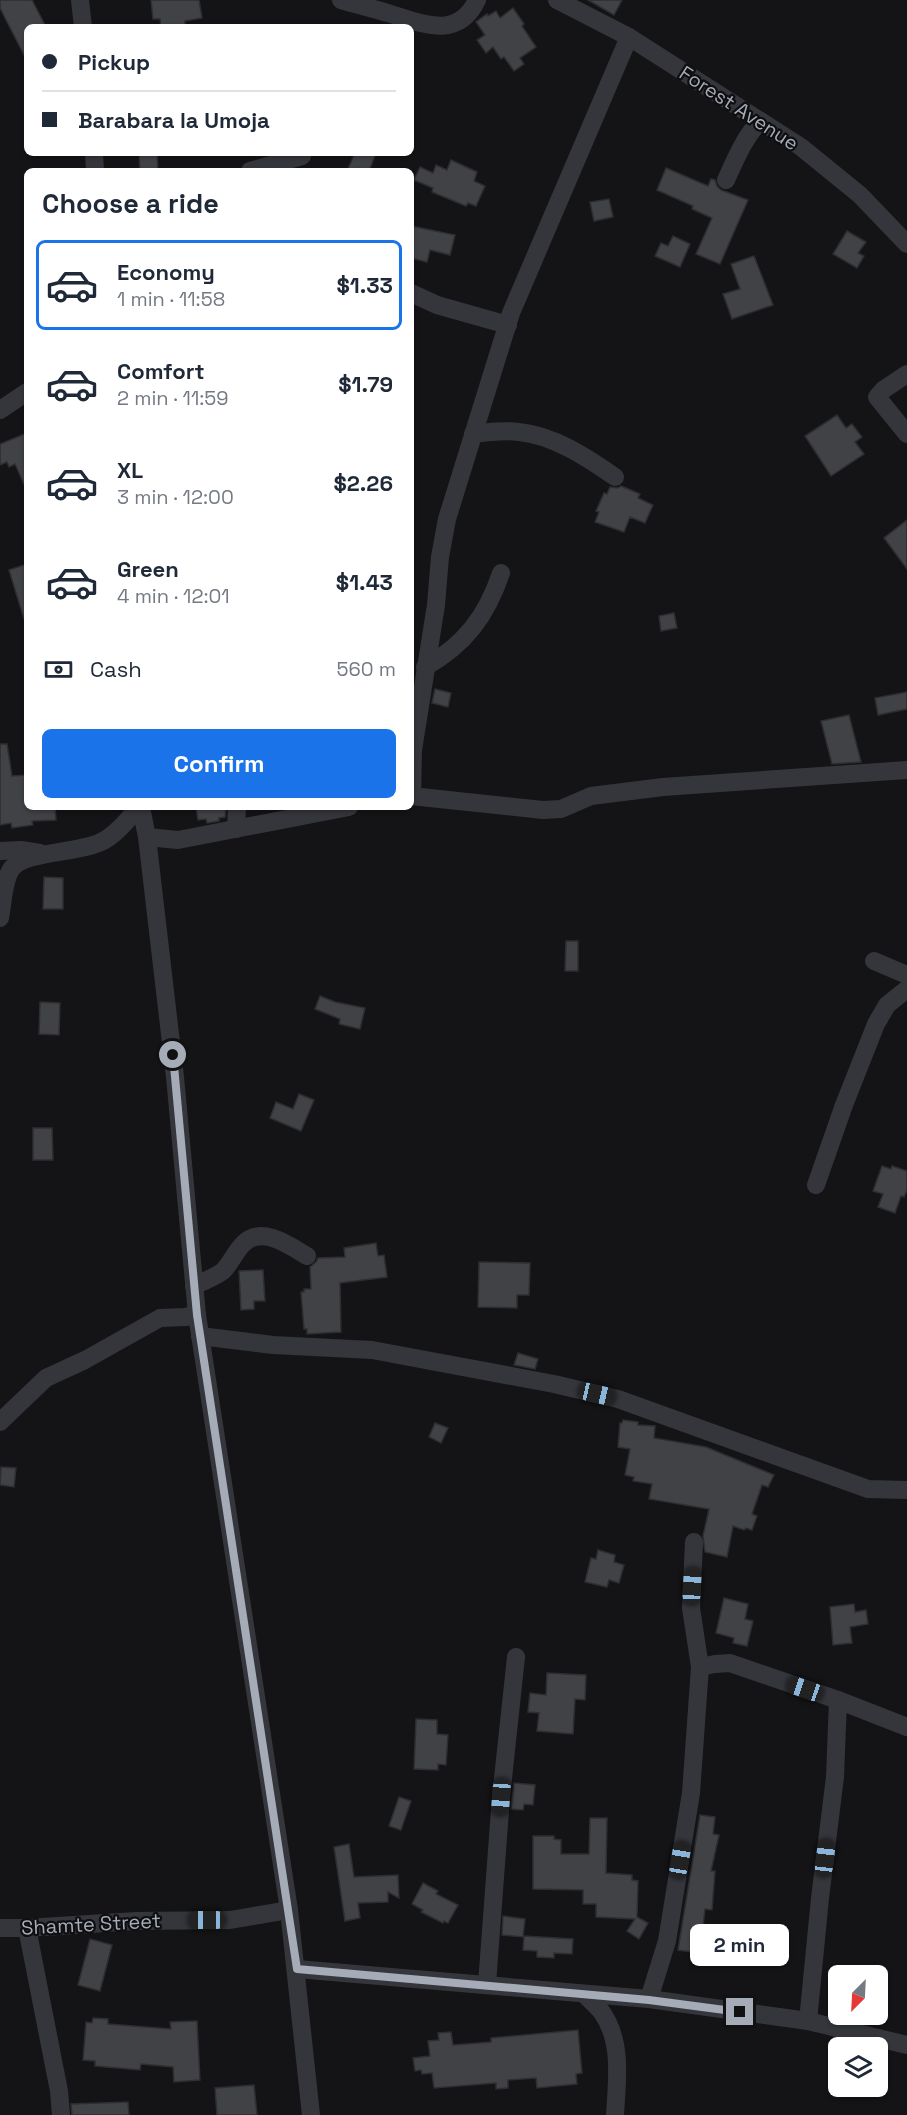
<!DOCTYPE html>
<meta charset="utf-8">
<style>
:root{--surface:#fff;--page:#f6f6f7;--text:#1f2937;--muted:#747a83;--line:#e0e1e3;--accent:#1a73e8}
body{margin:0;font-family:"Space Grotesk",sans-serif;background:var(--page);color:var(--text);height:100vh;display:flex;flex-direction:column;font-size:22px;white-space:nowrap}
*{box-sizing:border-box;margin:0}
p{font-size:20px;color:var(--muted)}
.icon{flex:none;width:33px;height:33px;fill:none;stroke:currentColor;stroke-width:2;stroke-linecap:round;stroke-linejoin:round}
.map{position:relative;flex:1;overflow:hidden}
.details{position:absolute;left:24px;top:168px;width:390px;height:642px;display:flex;flex-direction:column;background:var(--surface);border-radius:9px;box-shadow:0 2px 4px #0004}
.details>*{flex:none}
.banner{position:absolute;left:24px;top:24px;width:390px;height:132px;border-radius:9px;box-shadow:0 2px 4px #0004;display:grid;align-content:center;height:132px;padding:0 18px;background:var(--surface)}
.needle{width:39px;rotate:204deg}
.controls{position:absolute;left:828px;top:1965px;display:grid;gap:12px}
.controls a{display:grid;place-items:center;width:60px;height:60px;border-radius:9px;background:var(--surface);box-shadow:0 2px 4px #0004;font-size:30px}
.end{position:absolute;width:27px;height:27px;margin:-14px;border:8px solid #a5acb7;background:#111;box-shadow:0 0 0 3px #111}
.from{border-radius:50%}
.bubble{position:absolute;height:42px;border-radius:9px;background:var(--surface);box-shadow:0 2px 4px #0004;font-size:20px;font-weight:800;line-height:42px;text-align:center}
.car{position:absolute;width:18px;height:36px;margin:-18px -9px;border-radius:8px;box-shadow:0 0 4px 2px #0007;background:linear-gradient(#222 24%,#8ab4d8 0 40%,#222 0 76%,#8ab4d8 0 86%,#222 0)}
.banner b{display:flex;align-items:center;gap:21px;height:57px;font-size:22px}
.banner b+b{border-top:2px solid var(--line)}
.banner i{width:15px;height:15px;background:var(--text)}
ul{padding:0;list-style:none}
li{display:flex;align-items:center;gap:18px;height:90px;margin:0 12px 9px;padding:0 6px;border:3px solid transparent;border-radius:9px}
li div{flex:1}
li b{display:block;font-size:22px}
li em{font-style:normal;font-weight:800}
li.selected{border-color:var(--accent)}
li>.icon{width:54px;height:54px;stroke-width:1.5}
h2{padding:0 18px;font-size:27px;line-height:72px}
.pay{display:flex;align-items:center;gap:15px;height:66px;padding:0 18px;font-size:22px}
.pay p{margin-inline-start:auto}
.primary-button{display:flex;gap:12px;margin-top:auto;padding:12px 18px}
.primary-button a{flex:1;height:69px;border-radius:9px;background:var(--accent);color:#fff;font-size:24px;font-weight:800;line-height:69px;text-align:center}
.map>svg:first-child{display:block}
.building{fill:#404246;stroke:#2e2e32;stroke-width:1.5}
.lines{fill:none;stroke-linecap:round;stroke-linejoin:round}
.minor{stroke:#35363b;stroke-width:18}
.route{stroke:#a5acb7;stroke-width:8}
.labels{text-anchor:middle;dominant-baseline:central;stroke-width:4.5;stroke-linejoin:round;paint-order:stroke}
.street-label{font-size:20px;fill:#a5acb7;stroke:#0f0f11}
</style>
<div class="map">
<svg width="907" height="2115" viewBox="0 0 907 2115">
<rect width="100%" height="100%" fill="#141416"/>
<g class="building">
<path d="M0,0h32l14,27h-19v34l-27,-53z"/>
<path d="M151,0h48l3,18 -17,3v6h-24l-1,-8h-7z"/>
<path d="M588,0h34l-8,15z"/>
<path d="M513,8l11,16 -2,2 14,21 -16,11 4,6 -10,7 -10,-14 -3,2 -8,-12 -7,6 -9,-13 8,-5 -9,-13 11,-8 1,2 8,-5 4,7z"/>
<path d="M139,153h18l1,18h-18z"/>
<path d="M355,153h21l-7,18h-22z"/>
<path d="M451,160l26,12 -3,9 11,5 -9,20 -8,-3 -2,3 -34,-14 1,-4 -19,-8 6,-13 13,6 3,-8 11,5z"/>
<path d="M666,168l42,18 3,-7 4,1 2,6 4,4 27,10 -28,64 -24,-10 16,-36 -20,-9 1,-3 -36,-16z"/>
<path d="M609,199l4,18 -19,4 -4,-19z"/>
<path d="M411,226l44,9 -5,20 -20,-5 -3,12 -16,-4z"/>
<path d="M847,231l19,11 -8,11 6,3 -7,12 -24,-14z"/>
<path d="M673,236l17,8 -10,23 -25,-11 6,-13 7,3z"/>
<path d="M754,256l19,49 -41,14 -9,-25 17,-5 -9,-25z"/>
<path d="M837,415l9,13 6,-4 10,13 -7,5 9,12 -33,22 -26,-40z"/>
<path d="M27,433v58l-12,-27 -6,3 -2,-5 -7,3v-21z"/>
<path d="M621,486l19,8 -2,4 15,7 -8,18 -15,-6 -6,15 -29,-10 4,-10 -3,-1 8,-18 3,1 3,-7 8,1z"/>
<path d="M907,520v49l-23,-31z"/>
<path d="M27,564v54l-3,1 -15,-49z"/>
<path d="M674,613l3,15 -16,3 -2,-15z"/>
<path d="M435,689l16,4 -3,14 -16,-4z"/>
<path d="M907,692v17l-29,6 -3,-17z"/>
<path d="M849,715l12,47 -29,2 -11,-43z"/>
<path d="M0,744h7l5,32 15,-1v32h28l1,13 -24,1 1,4 -21,3 -1,-5 -11,2z"/>
<path d="M196,807h30l-1,10 -6,1v3l-12,2 -1,-4 -8,1z"/>
<path d="M44,877l19,1v31h-20z"/>
<path d="M566,941h12v30h-13z"/>
<path d="M320,996l15,6 30,6 -5,21 -21,-5 1,-5 -25,-10z"/>
<path d="M40,1002l20,1 -1,32 -20,-1z"/>
<path d="M299,1094l15,6 -13,31 -31,-13 6,-16 17,7z"/>
<path d="M33,1128h19l1,32h-20z"/>
<path d="M882,1166l9,3 1,-3 15,5v19l-3,7 -3,-1 -6,17 -17,-6 5,-13 -10,-3z"/>
<path d="M376,1243l2,13 6,-1 3,22 -47,6 1,49 -34,2v-5h-3l-3,-37h3v-3h7l-1,-22 6,-5 2,-4 27,-1 -1,-9z"/>
<path d="M479,1262l51,1 -1,32h-12v13l-39,-1z"/>
<path d="M263,1270l2,31h-11v8l-13,1 -2,-39z"/>
<path d="M518,1353l20,6 -3,10 -21,-4z"/>
<path d="M623,1420l15,2v3l17,1 -1,12 52,9 68,28 -6,12 -6,-2 -10,29 5,2 -5,14 -6,-2 -2,2 -11,-4 -6,31 -22,-5 -2,-16 6,-27 -60,-10 3,-15 -19,-3 1,-4 -9,-2 5,-26 -12,-2 2,-24h2z"/>
<path d="M435,1423l13,5 -7,15 -12,-6z"/>
<path d="M1,1467l15,1 -2,19 -14,-2z"/>
<path d="M598,1550l17,5 -1,7 10,3 -5,18 -10,-3 -2,7 -22,-5 6,-24 5,1z"/>
<path d="M724,1598l24,6 -3,15 8,2 -6,25 -14,-3 1,-5 -18,-5z"/>
<path d="M854,1604l1,8 11,-2 2,14 -18,3 2,16 -19,2 -3,-38z"/>
<path d="M547,1673l39,2 -1,25 -10,-1 -2,35 -36,-3 2,-18 -11,-1 2,-19 16,2z"/>
<path d="M416,1719l21,1v14l11,1 -2,30 -8,-1v6l-24,-1z"/>
<path d="M514,1783l21,2 -2,20 -9,-1 -1,6 -12,-1z"/>
<path d="M399,1797l12,4 -10,29 -12,-4z"/>
<path d="M700,1815l15,2 -2,17 6,1 -8,36h4l-3,39 -7,-1 -5,44 -22,-3z"/>
<path d="M590,1818h17l-1,55 26,2v5l6,1 -1,36 11,6 -9,16 -12,-8 8,-12 -39,-2v-13h-13v-14l-50,-1v-53h21v3l7,1v14h28z"/>
<path d="M349,1844l5,33 44,-2 1,23 -11,-6v10l-30,1 2,15 -15,3 -11,-74z"/>
<path d="M423,1883l15,8 -2,3 22,11 -10,18 -4,-2 -1,2 -22,-11 2,-2 -11,-6z"/>
<path d="M503,1916l22,3 -2,18 -21,-2z"/>
<path d="M524,1936l49,3 -1,15 -18,-1v5l-17,-1v-6l-14,-1z"/>
<path d="M90,1939l22,6 -12,46 -22,-6z"/>
<path d="M93,2018l15,1v5l63,5 -1,-7 27,-1 3,59 -26,2 -1,-15 -32,-3 -1,6 -45,-4v-5l-12,-1 3,-38 6,1z"/>
<path d="M578,2030l4,43 -6,1 1,10 -40,4 -1,-10 -28,2v8l-12,1v-6l-62,5 -2,-15 -10,1 -1,-4 -6,1 -2,-13 17,-2 -2,-15 11,-1 -1,-7 13,-1 2,13 38,-3v-4z"/>
<path d="M254,2085l3,30h-40l-2,-27z"/>
<path d="M128,2102l1,13h-57l-1,-11z"/>
</g>
<g class="lines">
<g class="minor">
<path d="M80,0l3,27"/>
<path d="M341,0c17,5 34,9 50,14 32,10 67,26 86,-14"/>
<path d="M557,0l72,37 172,110 59,48 47,49"/>
<path d="M94,153l1,18"/>
<path d="M250,171l52,-15"/>
<path d="M726,180c10,-22 18,-42 34,-59"/>
<path d="M411,293l26,12 71,20"/>
<path d="M907,374l-24,16 -6,7 30,37"/>
<path d="M0,410l27,-18"/>
<path d="M473,434c15,-2 30,-4 46,-2 34,3 69,26 96,45"/>
<path d="M425,667c40,-22 62,-52 76,-94"/>
<path d="M411,796l132,14 18,-1 30,-13 72,-9 244,-17"/>
<path d="M412,796l1,-46 23,-145 4,-48 7,-38 64,-206 118,-276"/>
<path d="M141,807l6,30 28,240 22,238 92,595 22,205"/>
<path d="M236,829l1,-22"/>
<path d="M147,837l31,3 171,-33"/>
<path d="M0,851l21,-1 19,3"/>
<path d="M0,918c3,-15 3,-38 12,-50 14,-17 68,-15 89,-26 15,-7 27,-23 38,-35"/>
<path d="M874,961l33,14"/>
<path d="M816,1185l28,-80 32,-81 11,-19 20,-16"/>
<path d="M194,1286c9,-5 22,-9 29,-15 8,-8 12,-19 20,-27 18,-19 46,1 64,12"/>
<path d="M200,1336l73,9 99,5 182,34 64,15 250,90 39,1"/>
<path d="M0,1422l46,-44 39,-18 75,-42 25,-1 12,-2"/>
<path d="M700,1667l15,-3 15,-1 108,37 69,27"/>
<path d="M0,1928h27l109,-7 94,-1 59,-10"/>
<path d="M27,1928l32,163 2,24"/>
<path d="M297,1969l352,30 159,22 99,24"/>
<path d="M487,1984l14,-187 15,-140"/>
<path d="M584,1994c6,6 12,11 17,17 22,30 16,69 14,104"/>
<path d="M649,1999l18,-58 24,-148 9,-126 -9,-59 3,-66"/>
<path d="M808,2021l12,-123 15,-121 3,-77"/>
</g>
</g>
<g class="lines">
<path class="route" d="M173,1055l24,260 100,654 352,31 91,12"/>
</g>
<g class="labels">
<g class="street-label">
<text transform="translate(739 108) rotate(33)">Forest Avenue</text>
<text transform="translate(91 1924) rotate(-3)">Shamte Street</text>
</g>
</g>
</svg>
<div class="controls">
<a><svg class="needle" viewBox="-14 -14 28 28"><path d="M0-13l5 13h-10z" fill="#e53935"/><path d="M0 13l5-13h-10z" fill="#747a83"/></svg></a>
<a><svg class="icon" aria-label="layers" viewBox="0 0 24 24"><path d="M12 4l9 5-9 5-9-5zM3 14l9 5 9-5"/></svg></a>
</div>
<i class="end from" style="left:173px;top:1055px"></i>
<i class="end" style="left:740px;top:2012px"></i>
<div class="bubble" style="left:690px;top:1924px;width:99px">2 min</div>
<i class="car" style="left:597px;top:1394px;rotate:103deg"></i>
<i class="car" style="left:692px;top:1586px;rotate:3deg"></i>
<i class="car" style="left:805px;top:1689px;rotate:289deg"></i>
<i class="car" style="left:501px;top:1797px;rotate:184deg"></i>
<i class="car" style="left:825px;top:1858px;rotate:7deg"></i>
<i class="car" style="left:680px;top:1860px;rotate:10deg"></i>
<i class="car" style="left:207px;top:1920px;rotate:270deg"></i>
<div class="banner">
<b><i class="from"></i>Pickup</b>
<b><i></i>Barabara la Umoja</b>
</div>
<section class="details">
<h2>Choose a ride</h2>
<ul>
<li class="selected"><svg class="icon" aria-label="car" viewBox="0 0 24 24"><path d="M5 17H2v-5l4-1 3-4h7l3 4 3 1v5h-3M9 17h6M6 11h13"/><circle cx="7" cy="17" r="2"/><circle cx="17" cy="17" r="2"/></svg><div><b>Economy</b><p>1 min · 11:58</p></div><em>$1.33</em></li>
<li><svg class="icon" aria-label="car" viewBox="0 0 24 24"><path d="M5 17H2v-5l4-1 3-4h7l3 4 3 1v5h-3M9 17h6M6 11h13"/><circle cx="7" cy="17" r="2"/><circle cx="17" cy="17" r="2"/></svg><div><b>Comfort</b><p>2 min · 11:59</p></div><em>$1.79</em></li>
<li><svg class="icon" aria-label="car" viewBox="0 0 24 24"><path d="M5 17H2v-5l4-1 3-4h7l3 4 3 1v5h-3M9 17h6M6 11h13"/><circle cx="7" cy="17" r="2"/><circle cx="17" cy="17" r="2"/></svg><div><b>XL</b><p>3 min · 12:00</p></div><em>$2.26</em></li>
<li><svg class="icon" aria-label="car" viewBox="0 0 24 24"><path d="M5 17H2v-5l4-1 3-4h7l3 4 3 1v5h-3M9 17h6M6 11h13"/><circle cx="7" cy="17" r="2"/><circle cx="17" cy="17" r="2"/></svg><div><b>Green</b><p>4 min · 12:01</p></div><em>$1.43</em></li>
</ul>
<div class="pay"><svg class="icon" aria-label="cash" viewBox="0 0 24 24"><path d="M3 7h18v10H3z"/><circle cx="12" cy="12" r="2"/></svg>Cash<p>560 m</p></div>
<div class="primary-button"><a>Confirm</a></div>
</section>
</div>
